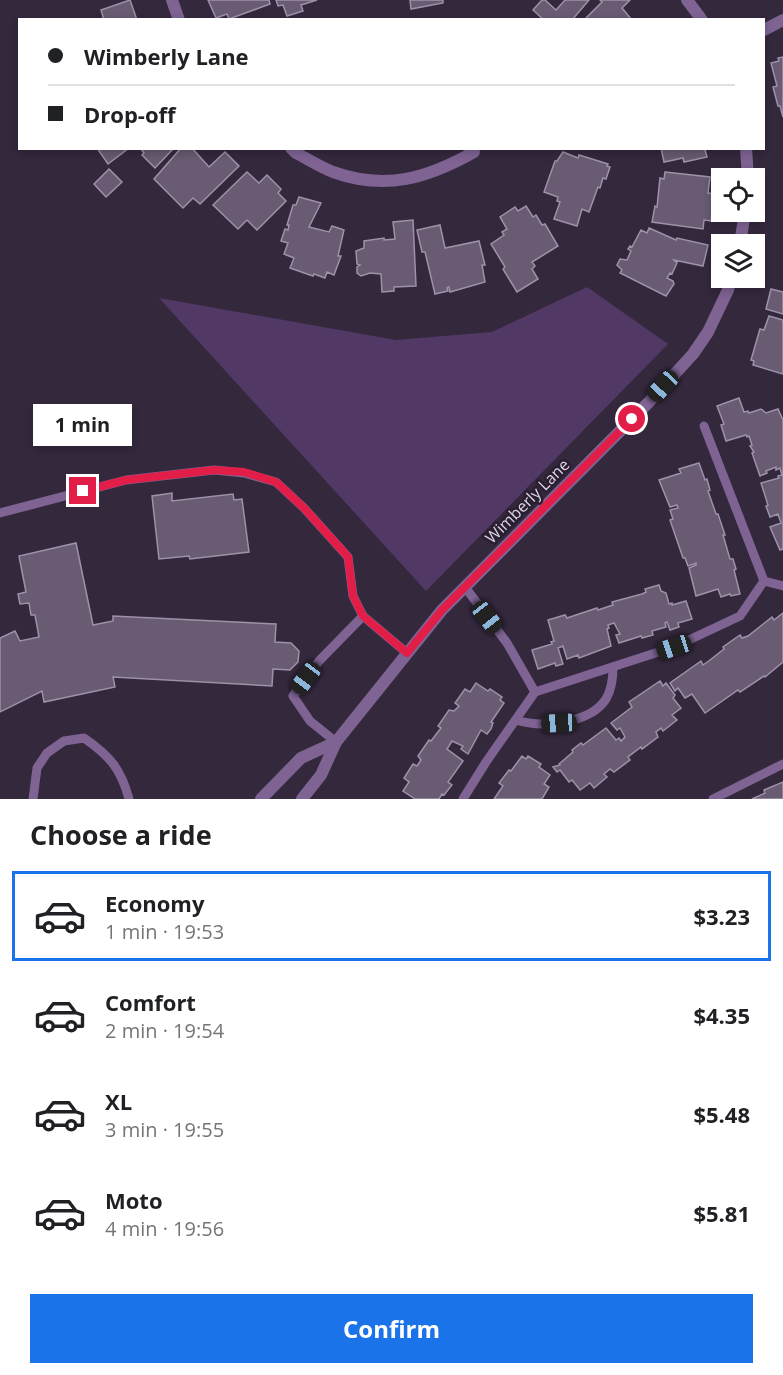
<!DOCTYPE html>
<meta charset="utf-8">
<style>
:root{--surface:#fff;--page:#f2f2f2;--text:#202124;--muted:#757577;--line:#e0e0e0;--accent:#1a73e8}
body{margin:0;font-family:"Open Sans",sans-serif;background:var(--page);color:var(--text);height:100vh;display:flex;flex-direction:column;font-size:22px;white-space:nowrap}
*{box-sizing:border-box;margin:0}
p{font-size:20px;color:var(--muted)}
.icon{flex:none;width:33px;height:33px;fill:none;stroke:currentColor;stroke-width:2;stroke-linecap:round;stroke-linejoin:round}
.map{position:relative;height:799px;overflow:hidden}
.sheet{display:flex;flex-direction:column;background:var(--surface);flex:1}
.sheet>*{flex:none}
.hud{position:absolute;left:18px;top:18px;width:747px;height:132px;border-radius:0px;box-shadow:0 3px 9px #0003;display:grid;align-content:center;height:132px;padding:0 30px;background:var(--surface)}
.controls{position:absolute;left:711px;top:168px;display:grid;gap:12px}
.controls a{display:grid;place-items:center;width:54px;height:54px;border-radius:0px;background:var(--surface);box-shadow:0 3px 9px #0003;font-size:30px}
.end{position:absolute;width:27px;height:27px;margin:-14px;border:8px solid #e11d48;background:#fff;box-shadow:0 0 0 3px #fff}
.from{border-radius:50%}
.bubble{position:absolute;height:42px;border-radius:0px;background:var(--surface);box-shadow:0 3px 9px #0003;font-size:20px;font-weight:700;line-height:42px;text-align:center}
.car{position:absolute;width:18px;height:36px;margin:-18px -9px;border-radius:8px;box-shadow:0 0 4px 2px #0007;background:linear-gradient(#222 24%,#8ab4d8 0 40%,#222 0 76%,#8ab4d8 0 86%,#222 0)}
.hud b{display:flex;align-items:center;gap:21px;height:57px;font-size:22px}
.hud b+b{border-top:2px solid var(--line)}
.hud i{width:15px;height:15px;background:var(--text)}
ul{padding:0;list-style:none}
li{display:flex;align-items:center;gap:18px;height:90px;margin:0 12px 9px;padding:0 18px;border:3px solid transparent;border-radius:0px}
li div{flex:1}
li b{display:block;font-size:22px}
li em{font-style:normal;font-weight:700}
li.current{border-color:var(--accent)}
li>.icon{width:54px;height:54px;stroke-width:1.5}
h2{padding:0 30px;font-size:27px;line-height:72px}
.cta{display:flex;gap:12px;margin-top:auto;padding:12px 30px}
.cta a{flex:1;height:69px;border-radius:0px;background:var(--accent);color:#fff;font-size:24px;font-weight:700;line-height:69px;text-align:center}
.map>svg:first-child{display:block}
.green{fill:#523965}
.building{fill:#685b72;stroke:#9e91aa;stroke-width:1.5}
.lines{fill:none;stroke-linecap:round;stroke-linejoin:round}
.lane{stroke:#7e6393;stroke-width:9}
.street{stroke:#7e6393;stroke-width:12}
.route{stroke:#e11d48;stroke-width:8}
.labels{text-anchor:middle;dominant-baseline:central;stroke-width:5;stroke-linejoin:round;paint-order:stroke}
.street-label{font-size:16px;fill:#ddd6e4;stroke:#2a1e32}
</style>
<div class="map">
<svg width="783" height="799" viewBox="0 0 783 799">
<rect width="100%" height="100%" fill="#34283d"/>
<path class="green" d="M587,287l81,57 -242,247 -267,-293 237,42 96,-8z"/>
<g class="building">
<path d="M130,0l7,20h-33l-3,-10z"/>
<path d="M208,0h61l1,4 -41,15 -2,-5 -11,4z"/>
<path d="M276,0h41l-16,5 2,6 -16,5 -4,-11 -5,1z"/>
<path d="M410,0h33v3l-32,6z"/>
<path d="M542,0h3l11,10 9,-10h24l-17,20h-28l-11,-10z"/>
<path d="M600,0h30l-8,8 10,12h-48l18,-18z"/>
<path d="M783,57v60l-3,-11h-2l-5,-19 4,-1 -6,-23 8,-2 -1,-3z"/>
<path d="M97,148h32l-21,16z"/>
<path d="M140,148h34l-19,20 -13,-13 2,-2z"/>
<path d="M181,148h11l17,19 16,-15 14,14 -39,38 -7,-6 -10,10 -29,-29z"/>
<path d="M661,148h49l-5,2 2,7 -23,5 -1,-4 -19,4z"/>
<path d="M563,152l15,6 1,-3 29,9 -1,2 3,1 -4,12 -3,-1 -3,10 -2,-1 -9,25 -7,-3 -5,17 -23,-7 6,-17 -3,-1 1,-4 -14,-5 11,-31h2z"/>
<path d="M109,169l13,13 -16,15 -12,-13z"/>
<path d="M247,172l12,11 8,-8 14,14 -3,4 8,8 -29,29 -10,-10 -9,9 -25,-24z"/>
<path d="M665,172l45,5 -2,16 7,1 -4,27 -7,-1 -1,9 -51,-7 3,-16 2,1 3,-29 4,1z"/>
<path d="M299,197l22,6 -12,24 20,5 3,-6 12,4 -6,26h3l-7,19 -7,-3 -2,6 -11,-4 -1,2 -23,-8 4,-10 -10,-4 4,-11 -7,-2 4,-12 3,1 1,-5h-2l6,-20h3z"/>
<path d="M526,206l7,11 3,-2 6,10 3,-1 13,22 -26,16 3,4 -3,3 6,10 -21,13 -14,-23 2,-2 -14,-23 13,-9 -2,-3 5,-3 -7,-12 15,-10 3,4z"/>
<path d="M413,220l3,66 -22,1v4l-12,1 -1,-18 -11,-1 -9,3 -4,-3v-6l3,-2 -3,-1 -1,-13 8,-3v-7l20,-3v2l11,-1 -2,-17z"/>
<path d="M440,225l5,23 34,-7 6,24h-3l3,17 -35,10 -1,-5 -2,1 1,3 -13,3 -10,-42h-3l-5,-22z"/>
<path d="M649,228l27,12 1,-2 31,7 -5,21 -29,-6 3,3 -5,11 -2,-1 -3,5 6,3 1,3 -8,12 -46,-23 2,-3 -5,-5 3,-6 7,1 4,-9 -3,-2 2,-3 2,1 9,-17 6,3z"/>
<path d="M771,289l12,3v22l-17,-5z"/>
<path d="M769,316l14,4v54l-30,-9 1,-4 -3,-1 9,-31 4,1z"/>
<path d="M739,398l5,14 4,-1 1,2 12,-4 5,4 12,-4 5,11v129l-3,1 -10,-23 11,-4 -3,-9 -8,3 -4,-11 2,-1 -7,-22 18,-5 -1,-2 4,-1 -2,-7 -4,2v-3l-10,4 1,2 -7,3 -8,-23 2,-1 -4,-6 2,-1 -3,-9 -2,1 -1,-2 -20,6 -5,-16 3,-1 -7,-18z"/>
<path d="M699,463l6,17 2,-1 3,11 -2,1 8,23h2l7,21h-2l7,24h3l3,10 -2,1 6,24 -9,2 -1,-2 -9,3 -3,-8 -22,7 -7,-28 7,-3v-2l-8,3 -3,-8h-2l-13,-38 3,-1 -3,-9 8,-2 -1,-3 -7,2 -11,-27 22,-7 -2,-4z"/>
<path d="M172,493v8l61,-7 1,6 8,-1 7,53 -59,7 -1,-3 -30,3 -7,-63z"/>
<path d="M76,543l17,82 20,-4v-5l163,8 -1,18 16,1 8,8 -1,11 -8,8 -17,-1 -1,17 -159,-9 2,10 -71,15 -2,-11 -42,21v-74l15,-7 5,10 19,-4 -4,-22h-4l-2,-12 -9,1 -2,-10 8,-2 -7,-36z"/>
<path d="M659,585l2,6 5,2 3,11 3,-1v2l14,-4 6,18 -14,4 1,4 -9,3 -3,-8 -2,1 1,4 -14,4 1,4 -11,3 -1,-2 -22,7 -3,-8 4,-1 -6,-11 -6,2 1,3 -2,1 4,17 -32,12 -1,-3 -11,4 -4,-13 -5,2 5,16 -7,2 -1,-3 -17,6 -6,-19 20,-6 -1,-2 3,-1 -6,-21 17,-5 2,3 30,-10 1,2 15,-5 -1,-3 30,-8 4,-2 -1,-3z"/>
<path d="M783,613v49l-18,15 -1,-1 -24,16 -2,-2 -33,23 -13,-19 -7,4 -7,-10 -3,3 -5,-8 31,-22 2,4 7,-5 14,-11 -1,-2 17,-12 2,3 6,-2 24,-19 2,3z"/>
<path d="M660,681l3,5 3,-3 9,12 -2,3 8,10 -9,7 5,5 -14,11 -2,-3 -5,4 2,5 -16,12 -1,-2 -13,10 2,3 -16,12 -4,-3 -6,5 3,3 -13,11 -4,-5 -10,7 -8,-10 -3,2 -9,-12 -3,2 -4,-5 7,-2 -1,-1 14,-12 -1,-2 9,-7 2,2 23,-17 10,12 3,-2 2,3 4,-4 -5,-9 -3,2 -6,-7 21,-16 -3,-5z"/>
<path d="M476,683l12,8 2,-2 12,8 -2,3 4,3 -13,19 2,1 -2,6 -4,5 -6,-4 -13,24 -7,-5 2,-3 -11,-5 -5,8 16,12 -15,21 4,3 -8,10 -2,-1 -3,5h-24l-12,-8 6,-9 -5,-4 9,-14 4,2 4,-6 -3,-4 11,-16 2,1 10,-13 -3,-2 11,-16 5,1 5,-5 -4,-3 10,-14 5,3z"/>
<path d="M522,756l4,3 2,-3 13,8 -2,3 11,8 -6,9 5,3 -7,12h-48l9,-13 -4,-3 10,-13 2,1z"/>
<path d="M783,782v17h-31l13,-6 -1,-3z"/>
</g>
<g class="lines">
<g class="lane">
<path d="M704,426l60,155 19,5"/>
<path d="M0,513l126,-33 88,-10 30,3 32,9 28,26 44,49 5,39 10,20 44,37"/>
<path d="M465,587l42,56 28,49"/>
<path d="M516,720c25,8 74,4 90,-21 6,-10 7,-21 7,-32"/>
<path d="M336,742l-26,-21 -17,-25 26,-35 44,-45"/>
<path d="M33,799l4,-31 10,-15 17,-12 20,-3c26,18 37,31 45,61"/>
<path d="M463,799l23,-37 49,-70 139,-45 66,-31 24,-35"/>
<path d="M713,799l70,-35"/>
</g>
<g class="street">
<path d="M172,0l7,20"/>
<path d="M687,0l15,20"/>
<path d="M764,30l19,-10"/>
<path d="M291,148l5,5c12,6 24,14 37,19 53,19 95,6 141,-20"/>
<path d="M746,148l2,30"/>
<path d="M740,244l5,-32"/>
<path d="M261,799l40,-41 35,-16"/>
<path d="M302,799l19,-24 15,-33 106,-132 207,-208 44,-48 15,-22 20,-42 3,-12"/>
</g>
</g>
<g class="lines">
<path class="route" d="M83,491l43,-11 88,-10 30,2 32,10 28,26 44,49 5,39 10,20 44,37 35,-43 190,-191"/>
</g>
<g class="labels">
<g class="street-label">
<text transform="translate(527 501) rotate(-45)">Wimberly Lane</text>
</g>
</g>
</svg>
<div class="controls">
<a><svg class="icon" aria-label="locate" viewBox="0 0 24 24"><circle cx="12" cy="12" r="6"/><path d="M12 2v4M12 18v4M2 12h4M18 12h4"/></svg></a>
<a><svg class="icon" aria-label="layers" viewBox="0 0 24 24"><path d="M12 4l9 5-9 5-9-5zM3 14l9 5 9-5"/></svg></a>
</div>
<i class="end from" style="left:632px;top:419px"></i>
<i class="end" style="left:83px;top:491px"></i>
<div class="bubble" style="left:33px;top:404px;width:99px">1 min</div>
<i class="car" style="left:663px;top:386px;rotate:223deg"></i>
<i class="car" style="left:487px;top:617px;rotate:142deg"></i>
<i class="car" style="left:674px;top:647px;rotate:252deg"></i>
<i class="car" style="left:306px;top:678px;rotate:217deg"></i>
<i class="car" style="left:559px;top:723px;rotate:267deg"></i>
<div class="hud">
<b><i class="from"></i>Wimberly Lane</b>
<b><i></i>Drop-off</b>
</div>
</div>
<section class="sheet">
<h2>Choose a ride</h2>
<ul>
<li class="current"><svg class="icon" aria-label="car" viewBox="0 0 24 24"><path d="M5 17H2v-5l4-1 3-4h7l3 4 3 1v5h-3M9 17h6M6 11h13"/><circle cx="7" cy="17" r="2"/><circle cx="17" cy="17" r="2"/></svg><div><b>Economy</b><p>1 min · 19:53</p></div><em>$3.23</em></li>
<li><svg class="icon" aria-label="car" viewBox="0 0 24 24"><path d="M5 17H2v-5l4-1 3-4h7l3 4 3 1v5h-3M9 17h6M6 11h13"/><circle cx="7" cy="17" r="2"/><circle cx="17" cy="17" r="2"/></svg><div><b>Comfort</b><p>2 min · 19:54</p></div><em>$4.35</em></li>
<li><svg class="icon" aria-label="car" viewBox="0 0 24 24"><path d="M5 17H2v-5l4-1 3-4h7l3 4 3 1v5h-3M9 17h6M6 11h13"/><circle cx="7" cy="17" r="2"/><circle cx="17" cy="17" r="2"/></svg><div><b>XL</b><p>3 min · 19:55</p></div><em>$5.48</em></li>
<li><svg class="icon" aria-label="car" viewBox="0 0 24 24"><path d="M5 17H2v-5l4-1 3-4h7l3 4 3 1v5h-3M9 17h6M6 11h13"/><circle cx="7" cy="17" r="2"/><circle cx="17" cy="17" r="2"/></svg><div><b>Moto</b><p>4 min · 19:56</p></div><em>$5.81</em></li>
</ul>
<div class="cta"><a>Confirm</a></div>
</section>
